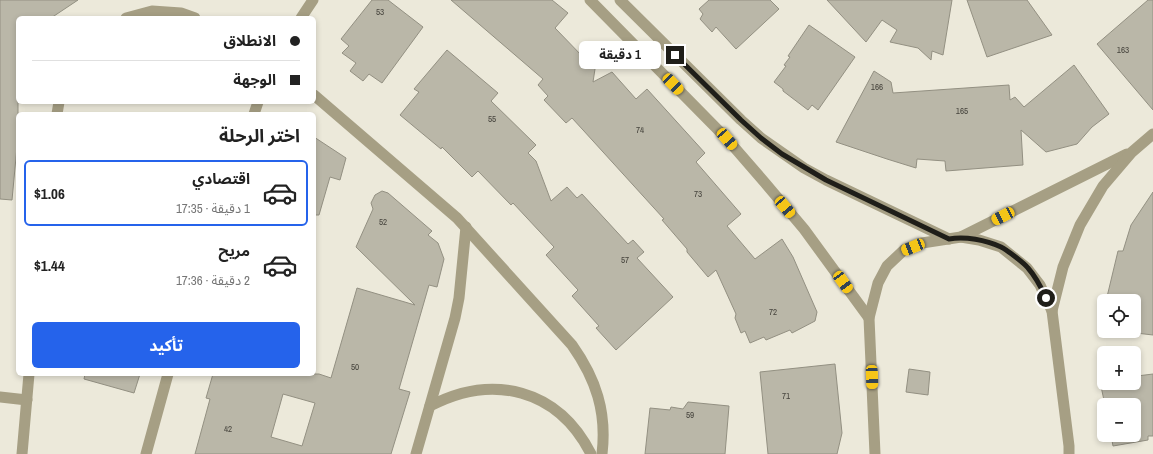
<!DOCTYPE html>
<html lang="ar">
<meta charset="utf-8">
<style>
:root{--surface:#fff;--page:#f2f2f2;--text:#222;--muted:#767676;--line:#e0e0e0;--accent:#2563eb}
body{margin:0;font-family:"Archivo Narrow","Noto Sans Arabic",sans-serif;background:var(--page);color:var(--text);direction:rtl;height:100vh;display:flex;flex-direction:column;font-size:15px;white-space:nowrap}
*{box-sizing:border-box;margin:0}
p{font-size:13px;color:var(--muted)}
.icon{flex:none;width:22px;height:22px;fill:none;stroke:currentColor;stroke-width:2;stroke-linecap:round;stroke-linejoin:round}
.map{position:relative;flex:1;overflow:hidden;direction:ltr}
.panel{position:absolute;left:16px;top:112px;width:300px;height:264px;display:flex;flex-direction:column;background:var(--surface);border-radius:6px;box-shadow:0 2px 6px #0003;direction:rtl}
.panel>*{flex:none}
.banner{position:absolute;left:16px;top:16px;width:300px;height:88px;border-radius:6px;box-shadow:0 2px 6px #0003;direction:rtl;display:grid;align-content:center;height:88px;padding:0 16px;background:var(--surface)}
.controls{position:absolute;left:1097px;top:294px;display:grid;gap:8px}
.controls a{display:grid;place-items:center;width:44px;height:44px;border-radius:6px;background:var(--surface);box-shadow:0 2px 6px #0003;font-size:20px}
.end{position:absolute;width:18px;height:18px;margin:-9px;border:5px solid #1f1e19;background:#fff;box-shadow:0 0 0 2px #fff}
.from{border-radius:50%}
.bubble{position:absolute;height:28px;border-radius:6px;background:var(--surface);box-shadow:0 2px 6px #0003;font-size:13px;font-weight:700;line-height:28px;text-align:center;direction:rtl}
.car{position:absolute;width:12px;height:24px;margin:-12px -6px;border-radius:5px;box-shadow:0 0 3px 1px #0007;background:linear-gradient(#f5c518 24%,#345 0 40%,#f5c518 0 76%,#345 0 86%,#f5c518 0)}
.banner b{display:flex;align-items:center;gap:14px;height:38px;font-size:15px}
.banner b+b{border-top:1px solid var(--line)}
.banner i{width:10px;height:10px;background:var(--text)}
ul{padding:0;list-style:none}
li{display:flex;align-items:center;gap:12px;height:66px;margin:0 8px 6px;padding:0 8px;border:2px solid transparent;border-radius:6px}
li div{flex:1}
li b{display:block;font-size:15px}
li em{font-style:normal;font-weight:700}
li.on{border-color:var(--accent)}
li>.icon{width:36px;height:36px;stroke-width:1.5}
h2{padding:0 16px;font-size:18px;line-height:48px}
.cta{display:flex;gap:8px;margin-top:auto;padding:8px 16px}
.cta a{flex:1;height:46px;border-radius:6px;background:var(--accent);color:#fff;font-size:16px;font-weight:700;line-height:46px;text-align:center}
.map>svg:first-child{display:block}
.building{fill:#bab7a8;stroke:#939082;fill-rule:evenodd}
.lines{fill:none;stroke-linecap:round;stroke-linejoin:round}
.minor{stroke:#a69f84;stroke-width:11}
.route{stroke:#1f1e19;stroke-width:5}
.labels{text-anchor:middle;dominant-baseline:central;stroke-width:3;stroke-linejoin:round;paint-order:stroke}
.number-label{font-size:9px;fill:#46443d}
</style>
<div class="map">
<svg width="1153" height="454" viewBox="0 0 1153 454">
<rect width="100%" height="100%" fill="#ece9da"/>
<g class="building">
<path d="M0,0h78l-27,18h-33v118l-6,64 -12,-1z"/>
<path d="M372,0h16l35,27 -41,56 -13,-9 -6,7 -13,-10 6,-8 -14,-10 7,-7 -8,-7z"/>
<path d="M451,0h101l16,13 -13,15 29,30 15,-15 -6,39 19,-10 24,27 11,-10 58,64 -9,9 45,52 -14,12 28,33 27,-20 11,18 24,55 -2,9 -23,12 -2,-3 -24,10 -2,-3 -14,6 -5,-12 -4,2 -6,-15 1,-4 -20,-44 -8,7 -21,-25v-3l-25,-29 2,-1 -81,-89 -11,-12 -6,5 -22,-23 4,-4 -10,-11 5,-6z"/>
<path d="M709,0h61l9,9 -43,40 -20,-22 -4,5 -12,-13 3,-5 -4,-5z"/>
<path d="M827,0h125l-9,55 -11,-4 -1,9 -13,-12 -28,-6 7,-12 -15,-10 -16,22z"/>
<path d="M967,0h60l25,35 -65,22z"/>
<path d="M1148,0h5v110l-56,-66z"/>
<path d="M809,25l46,32 -37,53 -6,-5 -4,5 -25,-19v-2l-9,-7 12,-16 -2,-1 6,-8 -2,-1z"/>
<path d="M447,50l51,43 -7,8 45,44 -8,8 8,8 15,40 16,-14 10,11 5,-4 46,50 5,-4 11,12 -7,6 36,39 -57,53 -20,-22 3,-2 -27,-30 6,-6 -32,-35 8,-8 -41,-44 -2,2 -33,-34 -6,6 -30,-30 -1,2 -41,-34 19,-23 -5,-3z"/>
<path d="M1074,65l35,49 -17,13 -15,17 -31,8 -25,-22 2,35 -77,6 -1,-10 -28,-2 -1,9 -29,-9 -51,-17 38,-71 17,11 2,11 116,-8 1,15 5,-3 9,10z"/>
<path d="M314,137l32,21 -6,22 -10,-3 -11,38h-5z"/>
<path d="M382,191l6,2 44,38 -4,4 10,8 6,16 -7,28 -8,-2 -30,104 11,3 -19,62h-196l15,-55 -4,-1 7,-24h106l12,4 26,-90 58,17 -59,-58 17,-38 -2,-6 4,-8zM283,394l32,9 -13,43 -31,-9z"/>
<path d="M1153,192v143l-34,-4h15v-30h-28l12,-50h5l8,-26z"/>
<path d="M1104,312v17h-4z"/>
<path d="M835,364l7,69 -5,21h-69l-8,-82z"/>
<path d="M909,369l21,3 -2,23 -22,-3z"/>
<path d="M1134,369h1l2,7 16,-2v62h-5v4l-35,6 -2,-11h23v-30h-29l-6,-28 5,-1v7h30z"/>
<path d="M85,374h55l-6,19 -50,-14z"/>
<path d="M688,402l41,4 -4,48h-80l5,-46 20,2 1,-3 12,2z"/>
</g>
<g class="lines">
<g class="minor">
<path d="M590,0l137,139 39,45 38,45 65,89"/>
<path d="M620,0l121,120 20,18 43,30 22,12 123,59"/>
<path d="M126,18l26,-7 29,2 14,5"/>
<path d="M301,18l12,-18"/>
<path d="M314,95l143,123 115,127c24,34 35,67 30,109"/>
<path d="M57,114l2,-12"/>
<path d="M254,114l4,-12"/>
<path d="M961,237l166,-83"/>
<path d="M1052,311l11,-44 17,-42 23,-39 29,-34 21,-18"/>
<path d="M0,397l27,3"/>
<path d="M430,406c63,-33 128,-17 161,48"/>
<path d="M22,454l7,-80"/>
<path d="M146,454l22,-80"/>
<path d="M416,454l39,-136 4,-20 7,-71"/>
<path d="M875,454l-6,-136 9,-35 9,-17 17,-16 18,-7 39,-6 18,3 22,7 26,21 13,17 12,26 17,135v8"/>
</g>
</g>
<g class="lines">
<path class="route" d="M675,55l66,65 20,18 21,16 44,26 123,59c16,-3 37,1 52,8 6,3 23,16 27,21 8,9 13,19 18,30"/>
</g>
<g class="labels">
<g class="number-label">
<text x="380" y="12">53</text>
<text x="1123" y="50">163</text>
<text x="877" y="87">166</text>
<text x="962" y="111">165</text>
<text x="492" y="119">55</text>
<text x="640" y="130">74</text>
<text x="698" y="194">73</text>
<text x="383" y="222">52</text>
<text x="625" y="260">57</text>
<text x="773" y="312">72</text>
<text x="355" y="367">50</text>
<text x="786" y="396">71</text>
<text x="690" y="415">59</text>
<text x="228" y="429">42</text>
</g>
</g>
</svg>
<div class="controls">
<a><svg class="icon" aria-label="locate" viewBox="0 0 24 24"><circle cx="12" cy="12" r="6"/><path d="M12 2v4M12 18v4M2 12h4M18 12h4"/></svg></a>
<a>+</a>
<a>−</a>
</div>
<i class="end from" style="left:1046px;top:298px"></i>
<i class="end" style="left:675px;top:55px"></i>
<div class="bubble" style="left:579px;top:41px;width:82px">1 دقيقة</div>
<i class="car" style="left:673px;top:84px;rotate:136deg"></i>
<i class="car" style="left:727px;top:139px;rotate:139deg"></i>
<i class="car" style="left:785px;top:207px;rotate:140deg"></i>
<i class="car" style="left:1003px;top:216px;rotate:243deg"></i>
<i class="car" style="left:913px;top:247px;rotate:248deg"></i>
<i class="car" style="left:843px;top:282px;rotate:144deg"></i>
<i class="car" style="left:872px;top:377px;rotate:178deg"></i>
<div class="banner">
<b><i class="from"></i>الانطلاق</b>
<b><i></i>الوجهة</b>
</div>
<section class="panel">
<h2>اختر الرحلة</h2>
<ul>
<li class="on"><svg class="icon" aria-label="car" viewBox="0 0 24 24"><path d="M5 17H2v-5l4-1 3-4h7l3 4 3 1v5h-3M9 17h6M6 11h13"/><circle cx="7" cy="17" r="2"/><circle cx="17" cy="17" r="2"/></svg><div><b>اقتصادي</b><p>1 دقيقة · 17:35</p></div><em>$1.06</em></li>
<li><svg class="icon" aria-label="car" viewBox="0 0 24 24"><path d="M5 17H2v-5l4-1 3-4h7l3 4 3 1v5h-3M9 17h6M6 11h13"/><circle cx="7" cy="17" r="2"/><circle cx="17" cy="17" r="2"/></svg><div><b>مريح</b><p>2 دقيقة · 17:36</p></div><em>$1.44</em></li>
</ul>
<div class="cta"><a>تأكيد</a></div>
</section>
</div>
